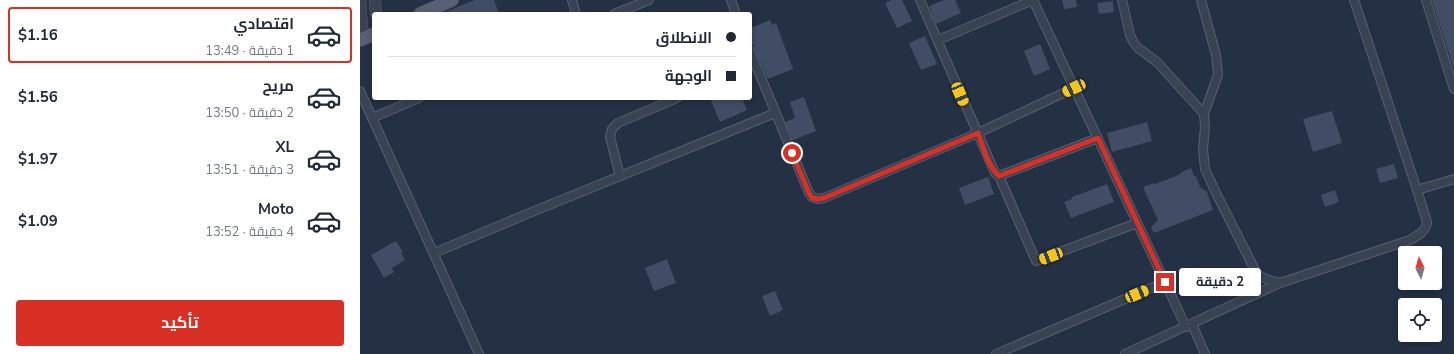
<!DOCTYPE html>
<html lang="ar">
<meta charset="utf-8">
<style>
:root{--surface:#fff;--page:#f2f2f3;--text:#1f2937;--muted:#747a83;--line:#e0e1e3;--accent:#d93025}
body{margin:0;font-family:"Nunito Sans",Cairo,sans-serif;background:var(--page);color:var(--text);direction:rtl;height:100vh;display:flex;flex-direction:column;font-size:15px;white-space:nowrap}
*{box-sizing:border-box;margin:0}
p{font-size:13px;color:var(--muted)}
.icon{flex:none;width:22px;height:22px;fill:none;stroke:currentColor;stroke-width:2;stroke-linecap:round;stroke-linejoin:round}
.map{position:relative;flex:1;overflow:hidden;direction:ltr}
.drawer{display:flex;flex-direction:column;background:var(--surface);width:360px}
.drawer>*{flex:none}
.banner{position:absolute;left:12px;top:12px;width:380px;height:88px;border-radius:4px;box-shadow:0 2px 6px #0003;direction:rtl;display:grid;align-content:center;height:88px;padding:0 16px;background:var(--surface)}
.needle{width:26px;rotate:354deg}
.buttons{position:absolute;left:1038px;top:246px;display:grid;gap:8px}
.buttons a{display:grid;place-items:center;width:44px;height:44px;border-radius:4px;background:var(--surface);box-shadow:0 2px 6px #0003;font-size:20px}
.end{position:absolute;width:18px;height:18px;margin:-9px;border:5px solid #d93025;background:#fff;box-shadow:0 0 0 2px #fff}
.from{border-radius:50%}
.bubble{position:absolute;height:28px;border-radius:4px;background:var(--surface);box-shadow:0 2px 6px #0003;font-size:13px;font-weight:700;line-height:28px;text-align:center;direction:rtl}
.car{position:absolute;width:12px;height:24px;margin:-12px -6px;border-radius:5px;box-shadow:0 0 3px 1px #0007;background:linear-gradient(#f5c518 24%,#345 0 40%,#f5c518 0 76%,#345 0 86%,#f5c518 0)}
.banner b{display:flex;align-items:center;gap:14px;height:38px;font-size:15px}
.banner b+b{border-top:1px solid var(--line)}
.banner i{width:10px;height:10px;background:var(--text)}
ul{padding:7px 0 0;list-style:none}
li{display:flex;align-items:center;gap:12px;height:56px;margin:0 8px 6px;padding:0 8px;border:2px solid transparent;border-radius:4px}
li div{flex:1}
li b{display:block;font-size:15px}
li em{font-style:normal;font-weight:700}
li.selected{border-color:var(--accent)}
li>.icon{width:36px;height:36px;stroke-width:1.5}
.cta{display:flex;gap:8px;margin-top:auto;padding:8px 16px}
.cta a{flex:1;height:46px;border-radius:4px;background:var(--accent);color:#fff;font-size:16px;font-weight:700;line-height:46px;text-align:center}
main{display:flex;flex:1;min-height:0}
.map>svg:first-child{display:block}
.building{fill:#404d64}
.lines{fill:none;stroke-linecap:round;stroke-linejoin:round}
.minor-casing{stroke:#576071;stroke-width:10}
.tertiary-casing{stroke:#576071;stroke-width:12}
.primary-casing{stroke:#434b5d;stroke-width:14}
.minor{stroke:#394353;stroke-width:8}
.tertiary{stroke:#394353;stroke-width:11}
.primary{stroke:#576173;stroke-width:13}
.route{stroke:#d93025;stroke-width:5}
</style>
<main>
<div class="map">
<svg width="1094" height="354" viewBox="0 0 1094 354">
<rect width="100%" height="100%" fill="#243044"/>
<g class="building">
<path d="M115,0h19l5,14h-59z"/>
<path d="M531,0h11l10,21 -15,7 -12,-25z"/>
<path d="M584,0h11l6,13 -25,11 -7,-18z"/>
<path d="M702,0h14l1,7 -13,2z"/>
<path d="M1072,0h22v66h-1z"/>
<path d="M753,1l1,11 -15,2 -2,-11z"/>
<path d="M410,20l2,5 4,-2 17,46 -25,10 -18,-40v-11z"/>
<path d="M565,36l12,28 -16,6 -12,-27z"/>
<path d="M680,44l10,25 -16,7 -10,-25z"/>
<path d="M444,97l12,34 -23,9 -8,-18 10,-4 -5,-16z"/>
<path d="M358,98h24l5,12 -27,12 -9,-21z"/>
<path d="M972,111l10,32 -29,9 -10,-33z"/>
<path d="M787,122l5,19 -40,11 -5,-19z"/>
<path d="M1034,164l4,14 -18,5 -4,-14z"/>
<path d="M831,168l3,8h2l4,11 7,5 6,18 -59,23 -3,-6 7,-7 -15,-33 11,-4 1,1 24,-9 3,-3z"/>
<path d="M628,177l6,17 -29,11 -6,-17z"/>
<path d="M747,184l7,18 -43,16 -7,-16 8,-3v-2z"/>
<path d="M975,190l4,12 -14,5 -4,-12z"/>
<path d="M36,241l7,11 -2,1 4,7 -13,8 2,4 -10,6 -13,-23z"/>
<path d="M307,259l9,24 -22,8 -9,-23z"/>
<path d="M415,291l8,19 -13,6 -8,-20z"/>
</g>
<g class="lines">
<defs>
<g id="minor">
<path d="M212,0l4,14"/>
<path d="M371,0l5,14"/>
<path d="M560,0l72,166 3,7 4,3 37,85 101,-38"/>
<path d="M762,0l8,35 4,8 4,5 19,14 47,52"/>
<path d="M841,0l15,55 2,20 -14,39 1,13 -2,22 2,20 12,26 40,79 9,5 14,4"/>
<path d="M994,0l63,190 37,-11"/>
<path d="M1066,0l28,89"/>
<path d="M254,14l35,-14"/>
<path d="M578,40l95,-40 153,327"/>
<path d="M390,51l59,142 3,4 6,2 6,-1 154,-65 96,-45"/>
<path d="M0,91l119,263"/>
<path d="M12,118l47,-20"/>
<path d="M260,176l-10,-39 2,-8 6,-6 59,-25"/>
<path d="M639,176l99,-38"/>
<path d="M74,253l93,-39 248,-101"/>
<path d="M832,324l13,30"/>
<path d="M636,354l169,-72"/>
<path d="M765,354l155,-71 130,-43c8,-5 16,-8 17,-18l-10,-32"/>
</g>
<g id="tertiary">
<path d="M0,0l3,38"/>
<path d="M15,0l1,14"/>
</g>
<g id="primary">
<path d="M60,14l32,-14"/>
<path d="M0,40l14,-6"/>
</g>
</defs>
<use href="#minor" class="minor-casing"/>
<use href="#tertiary" class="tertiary-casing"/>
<use href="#primary" class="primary-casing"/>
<use href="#minor" class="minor"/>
<use href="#tertiary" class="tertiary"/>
<use href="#primary" class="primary"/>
</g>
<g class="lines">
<path class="route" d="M432,153l17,40 3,5 6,1 6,-1 154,-65c5,14 10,33 21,43l99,-38 67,144"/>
</g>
</svg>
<div class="buttons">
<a><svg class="needle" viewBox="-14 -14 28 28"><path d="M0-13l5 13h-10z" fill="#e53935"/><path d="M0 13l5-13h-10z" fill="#747a83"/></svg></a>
<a><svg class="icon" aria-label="locate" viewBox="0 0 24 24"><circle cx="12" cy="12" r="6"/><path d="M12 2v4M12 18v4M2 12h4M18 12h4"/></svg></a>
</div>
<i class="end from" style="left:432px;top:153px"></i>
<i class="end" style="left:805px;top:282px"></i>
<div class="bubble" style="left:819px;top:268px;width:82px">2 دقيقة</div>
<i class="car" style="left:714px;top:88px;rotate:245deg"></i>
<i class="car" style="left:600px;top:94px;rotate:157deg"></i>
<i class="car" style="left:691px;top:256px;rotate:249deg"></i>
<i class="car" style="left:777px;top:294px;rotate:67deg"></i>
<div class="banner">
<b><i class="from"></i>الانطلاق</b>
<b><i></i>الوجهة</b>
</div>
</div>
<section class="drawer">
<ul>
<li class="selected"><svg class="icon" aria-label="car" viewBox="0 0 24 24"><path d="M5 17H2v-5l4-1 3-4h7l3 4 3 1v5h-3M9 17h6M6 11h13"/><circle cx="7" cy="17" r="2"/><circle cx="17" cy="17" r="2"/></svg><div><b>اقتصادي</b><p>1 دقيقة · 13:49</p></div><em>$1.16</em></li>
<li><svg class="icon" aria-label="car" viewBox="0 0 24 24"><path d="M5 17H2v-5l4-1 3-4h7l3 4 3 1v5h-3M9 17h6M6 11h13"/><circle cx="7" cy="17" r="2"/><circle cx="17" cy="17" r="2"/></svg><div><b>مريح</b><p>2 دقيقة · 13:50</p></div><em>$1.56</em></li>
<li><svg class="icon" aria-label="car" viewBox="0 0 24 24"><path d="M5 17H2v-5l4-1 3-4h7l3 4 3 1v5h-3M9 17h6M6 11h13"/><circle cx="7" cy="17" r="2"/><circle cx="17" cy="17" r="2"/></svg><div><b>XL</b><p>3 دقيقة · 13:51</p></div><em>$1.97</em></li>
<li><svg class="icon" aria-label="car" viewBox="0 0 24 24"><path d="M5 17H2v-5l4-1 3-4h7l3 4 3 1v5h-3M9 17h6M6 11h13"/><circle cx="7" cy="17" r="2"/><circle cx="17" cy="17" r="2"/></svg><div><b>Moto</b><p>4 دقيقة · 13:52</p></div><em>$1.09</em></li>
</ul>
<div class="cta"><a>تأكيد</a></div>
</section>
</main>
